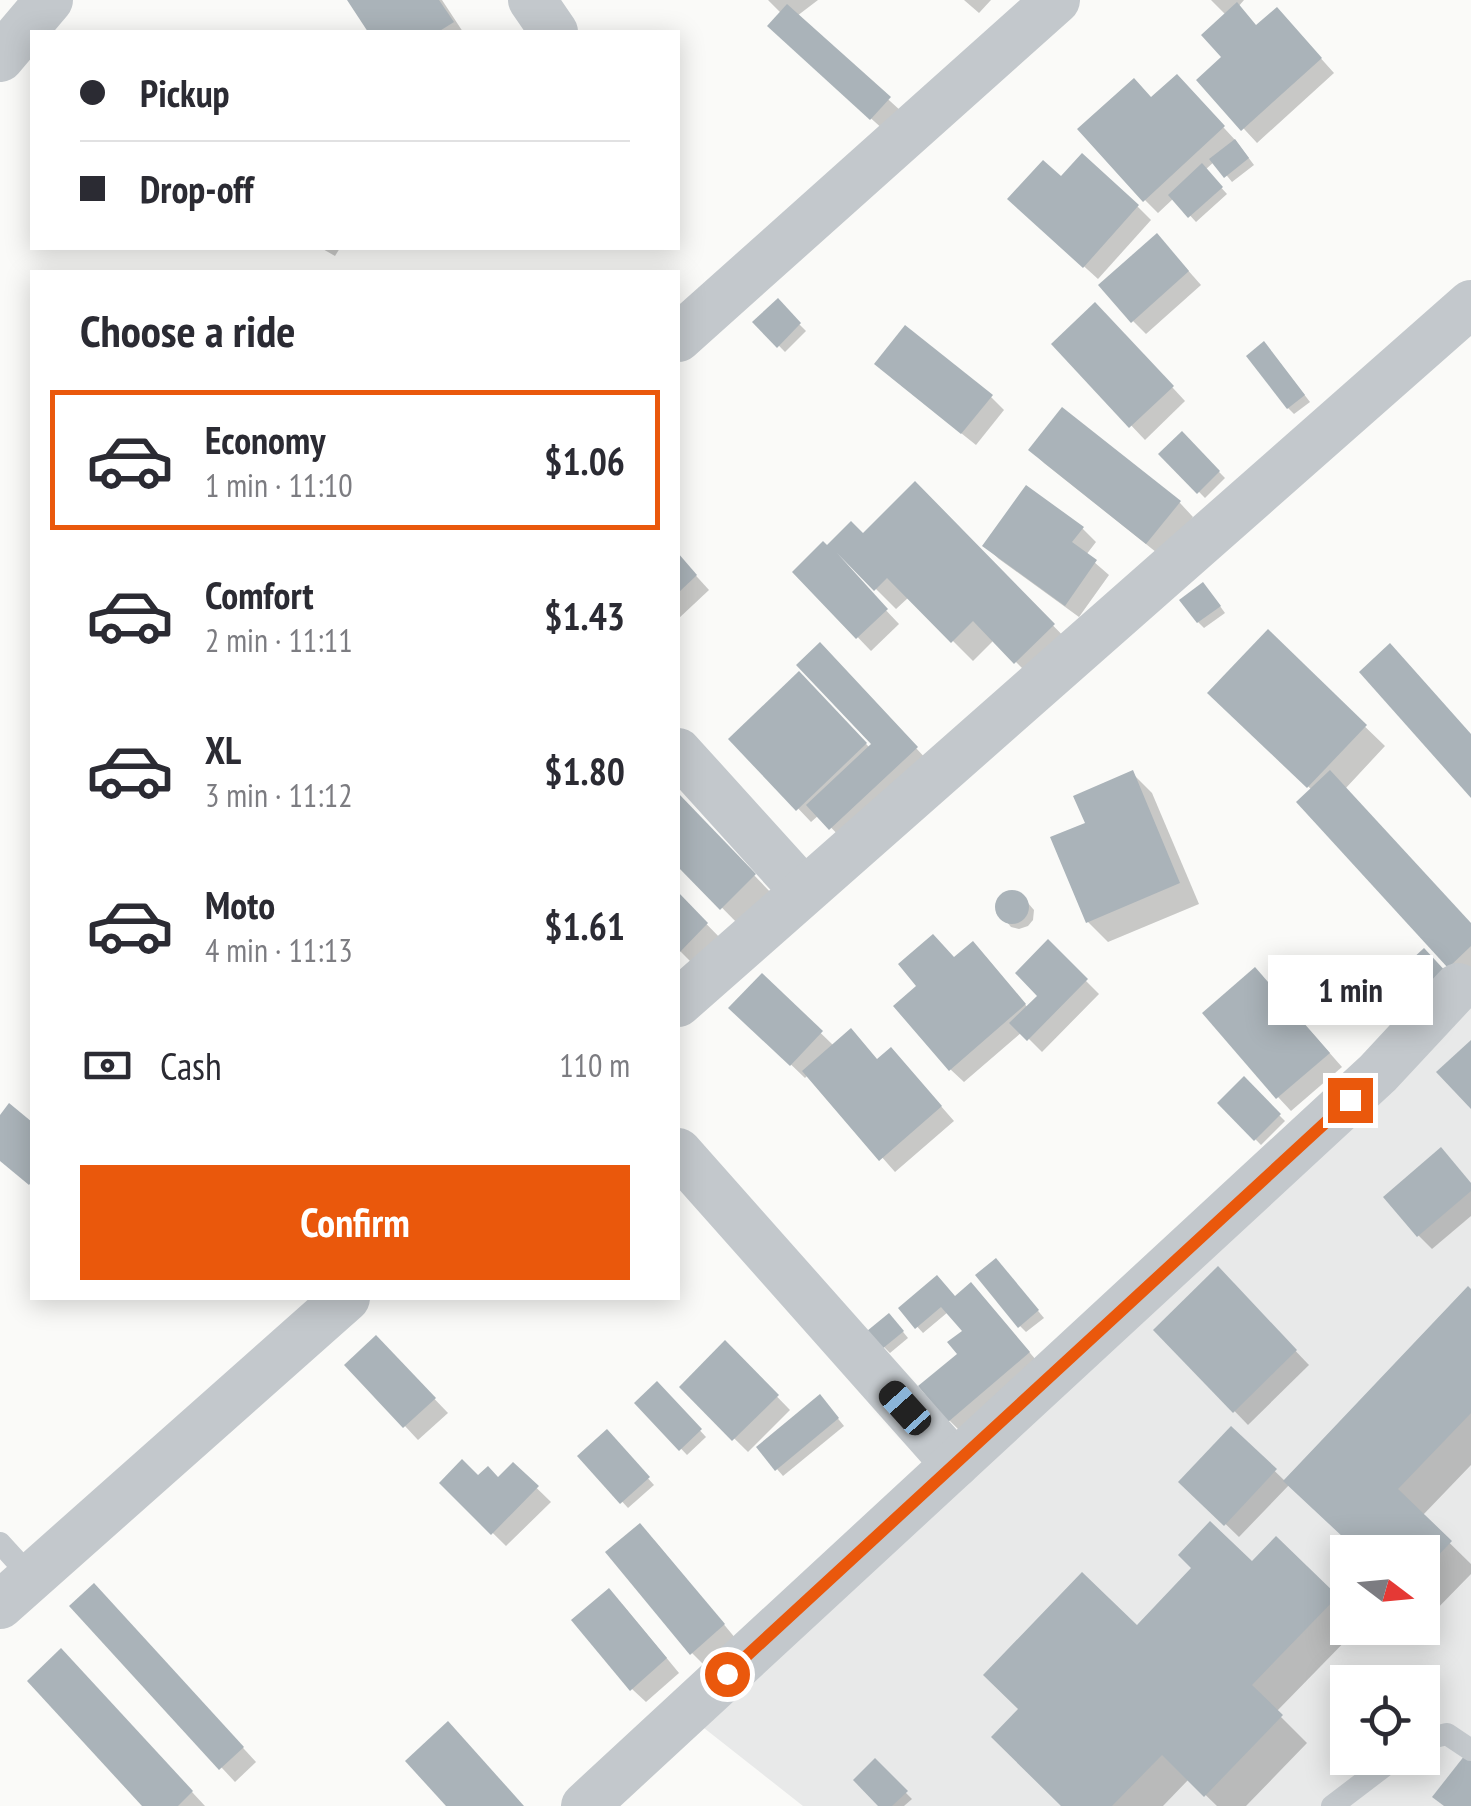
<!DOCTYPE html>
<meta charset="utf-8">
<style>
:root{--surface:#fff;--page:#f7f7f7;--text:#2b2b33;--muted:#7c7c81;--line:#e1e1e2;--accent:#ea580c}
body{margin:0;font-family:"PT Sans Narrow",sans-serif;background:var(--page);color:var(--text);height:100vh;display:flex;flex-direction:column;font-size:38px;white-space:nowrap}
*{box-sizing:border-box;margin:0}
p{font-size:32px;color:var(--muted)}
.icon{flex:none;width:55px;height:55px;fill:none;stroke:currentColor;stroke-width:2;stroke-linecap:round;stroke-linejoin:round}
.map{position:relative;flex:1;overflow:hidden}
.side{position:absolute;left:30px;top:270px;width:650px;height:1030px;display:flex;flex-direction:column;background:var(--surface);border-radius:0px;box-shadow:0 5px 25px #0003}
.side>*{flex:none}
.hud{position:absolute;left:30px;top:30px;width:650px;height:220px;border-radius:0px;box-shadow:0 5px 25px #0003;display:grid;align-content:center;height:220px;padding:0 50px;background:var(--surface)}
.needle{width:65px;rotate:106deg}
.tools{position:absolute;left:1330px;top:1535px;display:grid;gap:20px}
.tools a{display:grid;place-items:center;width:110px;height:110px;border-radius:0px;background:var(--surface);box-shadow:0 5px 25px #0003;font-size:50px}
.end{position:absolute;width:45px;height:45px;margin:-22px;border:12px solid #ea580c;background:#fff;box-shadow:0 0 0 5px #fff}
.from{border-radius:50%}
.bubble{position:absolute;height:70px;border-radius:0px;background:var(--surface);box-shadow:0 5px 25px #0003;font-size:32px;font-weight:700;line-height:70px;text-align:center}
.car{position:absolute;width:30px;height:60px;margin:-30px -15px;border-radius:12px;box-shadow:0 0 8px 2px #0007;background:linear-gradient(#222 24%,#8ab4d8 0 40%,#222 0 76%,#8ab4d8 0 86%,#222 0)}
.hud b{display:flex;align-items:center;gap:35px;height:95px;font-size:38px}
.hud b+b{border-top:2px solid var(--line)}
.hud i{width:25px;height:25px;background:var(--text)}
ul{padding:0;list-style:none}
li{display:flex;align-items:center;gap:30px;height:140px;margin:0 20px 15px;padding:0 30px;border:5px solid transparent;border-radius:0px}
li div{flex:1}
li b{display:block;font-size:38px}
li em{font-style:normal;font-weight:700}
li.on{border-color:var(--accent)}
li>.icon{width:90px;height:90px;stroke-width:1.5}
h2{padding:0 50px;font-size:45px;line-height:120px}
.pay{display:flex;align-items:center;gap:25px;height:110px;padding:0 50px;font-size:38px}
.pay p{margin-inline-start:auto}
.primary-button{display:flex;gap:20px;margin-top:auto;padding:20px 50px}
.primary-button a{flex:1;height:115px;border-radius:0px;background:var(--accent);color:#fff;font-size:40px;font-weight:700;line-height:115px;text-align:center}
.map>svg:first-child{display:block}
.built{fill:#e8e9e9;fill-rule:evenodd}
.shadow{fill:#0003}
.building{fill:#aab3b9}
.lines{fill:none;stroke-linecap:round;stroke-linejoin:round}
.lane{stroke:#c3c8cc;stroke-width:22}
.street{stroke:#c3c8cc;stroke-width:48}
.route{stroke:#ea580c;stroke-width:12}
</style>
<div class="map">
<svg width="1471" height="1806" viewBox="0 0 1471 1806">
<rect width="100%" height="100%" fill="#fafaf8"/>
<path class="built" d="M1471,997v809h-668l-99,-78zM1348,1552h74v76h-74zM1348,1682h74v76h-74z"/>
<g class="shadow">
<path d="M350,0h92l21,32h-92z"/>
<path d="M768,0h50l-21,16 105,96 -17,19 -101,-91 -2,-26z"/>
<path d="M964,0h27l-12,13z"/>
<path d="M1211,0h33l-6,7 19,20 33,-3 44,49 -77,70 -58,-63 26,-23 1,-42z"/>
<path d="M1190,91l46,50 18,24 -22,17 -17,-21 -10,9 22,24 -31,28 -22,-24 -16,15 -13,-13 7,-100z"/>
<path d="M1061,180l76,26 14,14 -53,59 -74,-67z"/>
<path d="M321,248h19l-5,8z"/>
<path d="M1170,250l31,35 -55,49 -13,-13z"/>
<path d="M777,302l29,29 -21,21 -29,-30z"/>
<path d="M1109,319l76,82 -40,39 -90,-95z"/>
<path d="M1270,350l40,52 -16,12 -6,-6z"/>
<path d="M877,364l114,33 13,13 -28,35 -85,-68z"/>
<path d="M1062,410l118,93 13,14 -32,39 -117,-93 -13,-13z"/>
<path d="M1182,434l43,44 -20,20 -43,-44z"/>
<path d="M915,484l158,162 -37,36 -42,-42 -21,21 -64,-64 -13,12 -65,-65 32,-8z"/>
<path d="M1082,528l14,14 -10,13 23,20 -30,42 -80,-58 -14,-13z"/>
<path d="M823,544l76,80 -28,27 -76,-79z"/>
<path d="M678,556l31,34 -31,29z"/>
<path d="M1209,591l16,22 -21,15 -6,-6z"/>
<path d="M1268,633l117,113 -40,43 126,137v46l-8,7 -151,-189 -82,-77z"/>
<path d="M833,659l96,103 -85,79 -25,-26 -8,7 -79,-83 67,-65 71,74 4,-4z"/>
<path d="M1132,773l20,20 47,111 -91,38 -20,-20v-97z"/>
<path d="M678,796l96,100 -32,32 -64,-65z"/>
<path d="M1012,892l9,3 13,15 -1,10 -5,6 -9,3 -8,-2 -13,-16v-8l6,-8z"/>
<path d="M678,895l49,50 -27,26 -22,-22z"/>
<path d="M1048,943l51,51 -57,58 -20,-20 -58,50 -14,-13 4,-110 32,-2 42,51 12,-12z"/>
<path d="M762,976l72,70 44,15 26,3 50,57 -59,51 -86,-98 -4,4 -73,-70z"/>
<path d="M1268,983l74,84 -51,44 -13,-14z"/>
<path d="M1244,1080l41,41 -24,24 -41,-42z"/>
<path d="M1471,1184v32l-39,33 -14,-14z"/>
<path d="M1001,1267l43,51 -18,14 -6,-6z"/>
<path d="M1218,1270l91,95 -61,60 -92,-95z"/>
<path d="M1471,1293v172l-49,51 49,48v10l-42,43 -7,-6v-59h-61l-71,-68 -51,53 -57,-55 49,-53 55,53z"/>
<path d="M955,1299h29l58,68 -79,67 -14,-14 16,-89 -17,-19 -25,21 -22,-24z"/>
<path d="M895,1322l13,16 -18,15 -6,-6z"/>
<path d="M376,1338l72,75 -30,27 -70,-75z"/>
<path d="M725,1343l65,67 -42,42 -66,-65z"/>
<path d="M657,1384l49,53 -19,18 -49,-52z"/>
<path d="M826,1404l18,22 -61,50 -6,-7z"/>
<path d="M607,1433l47,52 -26,23 -47,-52z"/>
<path d="M513,1465l38,37 -45,44 -64,-63 36,-5 20,3z"/>
<path d="M654,1540l82,99 -31,27 -13,-13z"/>
<path d="M1276,1540l72,69v19h10l-82,84 31,31 -61,63h-29l-28,-27 -26,27h-99l188,-242z"/>
<path d="M107,1600l149,162 -21,20 -163,-176z"/>
<path d="M622,1604l57,69 -33,29 -14,-13z"/>
<path d="M74,1665l131,141h-60z"/>
<path d="M875,1762l37,37 -8,7h-23z"/>
</g>
<g class="building">
<path d="M347,0h92l15,22 -16,10h-70z"/>
<path d="M1237,2l19,23 21,-18 45,51 -81,73 -45,-51 25,-23 -20,-22z"/>
<path d="M787,4l104,93 -21,23 -103,-94z"/>
<path d="M1177,74l48,52 -82,76 -66,-73 57,-51 17,19z"/>
<path d="M1235,139l14,19 -25,20 -15,-19z"/>
<path d="M1082,153l57,52 -56,63 -76,-69 36,-39 18,16z"/>
<path d="M1202,163l21,24 -35,31 -20,-23z"/>
<path d="M1157,233l32,38 -58,52 -33,-38z"/>
<path d="M778,298l23,25 -24,25 -25,-26z"/>
<path d="M1095,302l79,84 -45,42 -78,-84z"/>
<path d="M905,325l88,70 -32,39 -87,-70z"/>
<path d="M1264,341l41,54 -18,14 -41,-53z"/>
<path d="M1062,407l119,94 -35,43 -118,-94z"/>
<path d="M1182,431l38,40 -23,23 -39,-40z"/>
<path d="M915,481l140,143 -41,40 -41,-43 -22,22 -64,-65 -13,13 -37,-38 51,56 -32,30 -64,-67 31,-31 4,4 24,-24 12,12z"/>
<path d="M1026,485l58,42 -12,15 25,18 -32,46 -83,-60z"/>
<path d="M678,553l19,22 -19,18z"/>
<path d="M1203,582l18,24 -24,17 -18,-23z"/>
<path d="M1268,629l99,96 -60,63 -100,-95z"/>
<path d="M820,642l98,105 -89,83 -23,-25 65,-61 -75,-79z"/>
<path d="M1390,643l81,91v64l-112,-126z"/>
<path d="M799,671l68,72 -71,68 -68,-72z"/>
<path d="M1133,770l47,113 -94,40 -36,-86 35,-14 -12,-27z"/>
<path d="M1330,770l141,153v23l-23,22 -152,-166z"/>
<path d="M678,793l78,81 -36,36 -42,-43z"/>
<circle cx="1012" cy="907" r="17"/>
<path d="M678,892l30,31 -30,31z"/>
<path d="M933,934l21,23 19,-16 53,63 -77,67 -56,-65 23,-20 -18,-22z"/>
<path d="M1048,939l40,40 -61,62 -18,-18 28,-27 -22,-23z"/>
<path d="M1424,948l25,27 -43,41 -26,-27z"/>
<path d="M1255,967l75,86 -54,46 -74,-86z"/>
<path d="M762,973l61,58 -33,35 -62,-58z"/>
<path d="M851,1028l26,31 14,-12 51,59 -63,55 -77,-90z"/>
<path d="M1471,1040v69l-35,-37z"/>
<path d="M1244,1076l37,38 -27,27 -37,-38z"/>
<path d="M9,1103l23,19v59l-3,4 -29,-24v-46z"/>
<path d="M1441,1147l30,36v8l-54,46 -34,-40z"/>
<path d="M996,1258l43,52 -21,18 -43,-53z"/>
<path d="M1218,1266l79,84 -64,63 -80,-83z"/>
<path d="M937,1275l18,21 16,-14 59,70 -82,70 -30,-36 39,-32 -10,-12 15,-11 -21,-24 -26,22 -17,-21z"/>
<path d="M1468,1286l3,3v124l-73,76 54,52 -30,31v-20h-63l-76,-71z"/>
<path d="M889,1313l15,18 -22,18 -15,-18z"/>
<path d="M376,1335l60,63 -33,30 -59,-63z"/>
<path d="M725,1340l54,55 -47,46 -53,-54z"/>
<path d="M657,1381l45,48 -23,22 -45,-48z"/>
<path d="M820,1394l19,24 -64,53 -19,-24z"/>
<path d="M1231,1426l46,43 -53,57 -46,-44z"/>
<path d="M607,1429l43,48 -30,27 -43,-48z"/>
<path d="M462,1459l16,16 10,-9 10,11 15,-15 26,24 -48,49 -52,-52z"/>
<path d="M1210,1521l42,40 24,-25 62,60 -86,89 31,30 -79,82 -42,-42 -50,51h-51l-70,-69 27,-28 -35,-34 99,-103 55,53 54,-57 -13,-13z"/>
<path d="M640,1523l85,101 -35,31 -85,-103z"/>
<path d="M94,1583l150,164 -25,23 -150,-164z"/>
<path d="M609,1588l58,70 -37,33 -59,-71z"/>
<path d="M61,1648l132,143 -15,15h-36l-115,-125z"/>
<path d="M448,1721l76,85h-78l-41,-45z"/>
<path d="M1465,1755l6,4v47h-27l-12,-9z"/>
<path d="M875,1758l33,33 -16,15h-14l-25,-26z"/>
</g>
<g class="lines">
<g class="lane">
<path d="M0,1543l31,34"/>
<path d="M1422,1740l25,-6 24,16"/>
<path d="M1332,1806l63,-48"/>
</g>
<g class="street">
<path d="M532,0l22,32"/>
<path d="M0,58l49,-58"/>
<path d="M678,338l378,-338"/>
<path d="M678,752l126,139"/>
<path d="M678,1003l793,-699"/>
<path d="M678,1152l277,312"/>
<path d="M0,1605l346,-307"/>
<path d="M585,1806l793,-733 80,-86"/>
</g>
</g>
<g class="lines">
<path class="route" d="M727,1674l623,-574"/>
</g>
</svg>
<div class="tools">
<a><svg class="needle" viewBox="-14 -14 28 28"><path d="M0-13l5 13h-10z" fill="#e53935"/><path d="M0 13l5-13h-10z" fill="#7c7c81"/></svg></a>
<a><svg class="icon" aria-label="locate" viewBox="0 0 24 24"><circle cx="12" cy="12" r="6"/><path d="M12 2v4M12 18v4M2 12h4M18 12h4"/></svg></a>
</div>
<i class="end from" style="left:727px;top:1674px"></i>
<i class="end" style="left:1350px;top:1100px"></i>
<div class="bubble" style="left:1268px;top:955px;width:165px">1 min</div>
<i class="car" style="left:905px;top:1408px;rotate:318deg"></i>
<div class="hud">
<b><i class="from"></i>Pickup</b>
<b><i></i>Drop-off</b>
</div>
<section class="side">
<h2>Choose a ride</h2>
<ul>
<li class="on"><svg class="icon" aria-label="car" viewBox="0 0 24 24"><path d="M5 17H2v-5l4-1 3-4h7l3 4 3 1v5h-3M9 17h6M6 11h13"/><circle cx="7" cy="17" r="2"/><circle cx="17" cy="17" r="2"/></svg><div><b>Economy</b><p>1 min · 11:10</p></div><em>$1.06</em></li>
<li><svg class="icon" aria-label="car" viewBox="0 0 24 24"><path d="M5 17H2v-5l4-1 3-4h7l3 4 3 1v5h-3M9 17h6M6 11h13"/><circle cx="7" cy="17" r="2"/><circle cx="17" cy="17" r="2"/></svg><div><b>Comfort</b><p>2 min · 11:11</p></div><em>$1.43</em></li>
<li><svg class="icon" aria-label="car" viewBox="0 0 24 24"><path d="M5 17H2v-5l4-1 3-4h7l3 4 3 1v5h-3M9 17h6M6 11h13"/><circle cx="7" cy="17" r="2"/><circle cx="17" cy="17" r="2"/></svg><div><b>XL</b><p>3 min · 11:12</p></div><em>$1.80</em></li>
<li><svg class="icon" aria-label="car" viewBox="0 0 24 24"><path d="M5 17H2v-5l4-1 3-4h7l3 4 3 1v5h-3M9 17h6M6 11h13"/><circle cx="7" cy="17" r="2"/><circle cx="17" cy="17" r="2"/></svg><div><b>Moto</b><p>4 min · 11:13</p></div><em>$1.61</em></li>
</ul>
<div class="pay"><svg class="icon" aria-label="cash" viewBox="0 0 24 24"><path d="M3 7h18v10H3z"/><circle cx="12" cy="12" r="2"/></svg>Cash<p>110 m</p></div>
<div class="primary-button"><a>Confirm</a></div>
</section>
</div>
